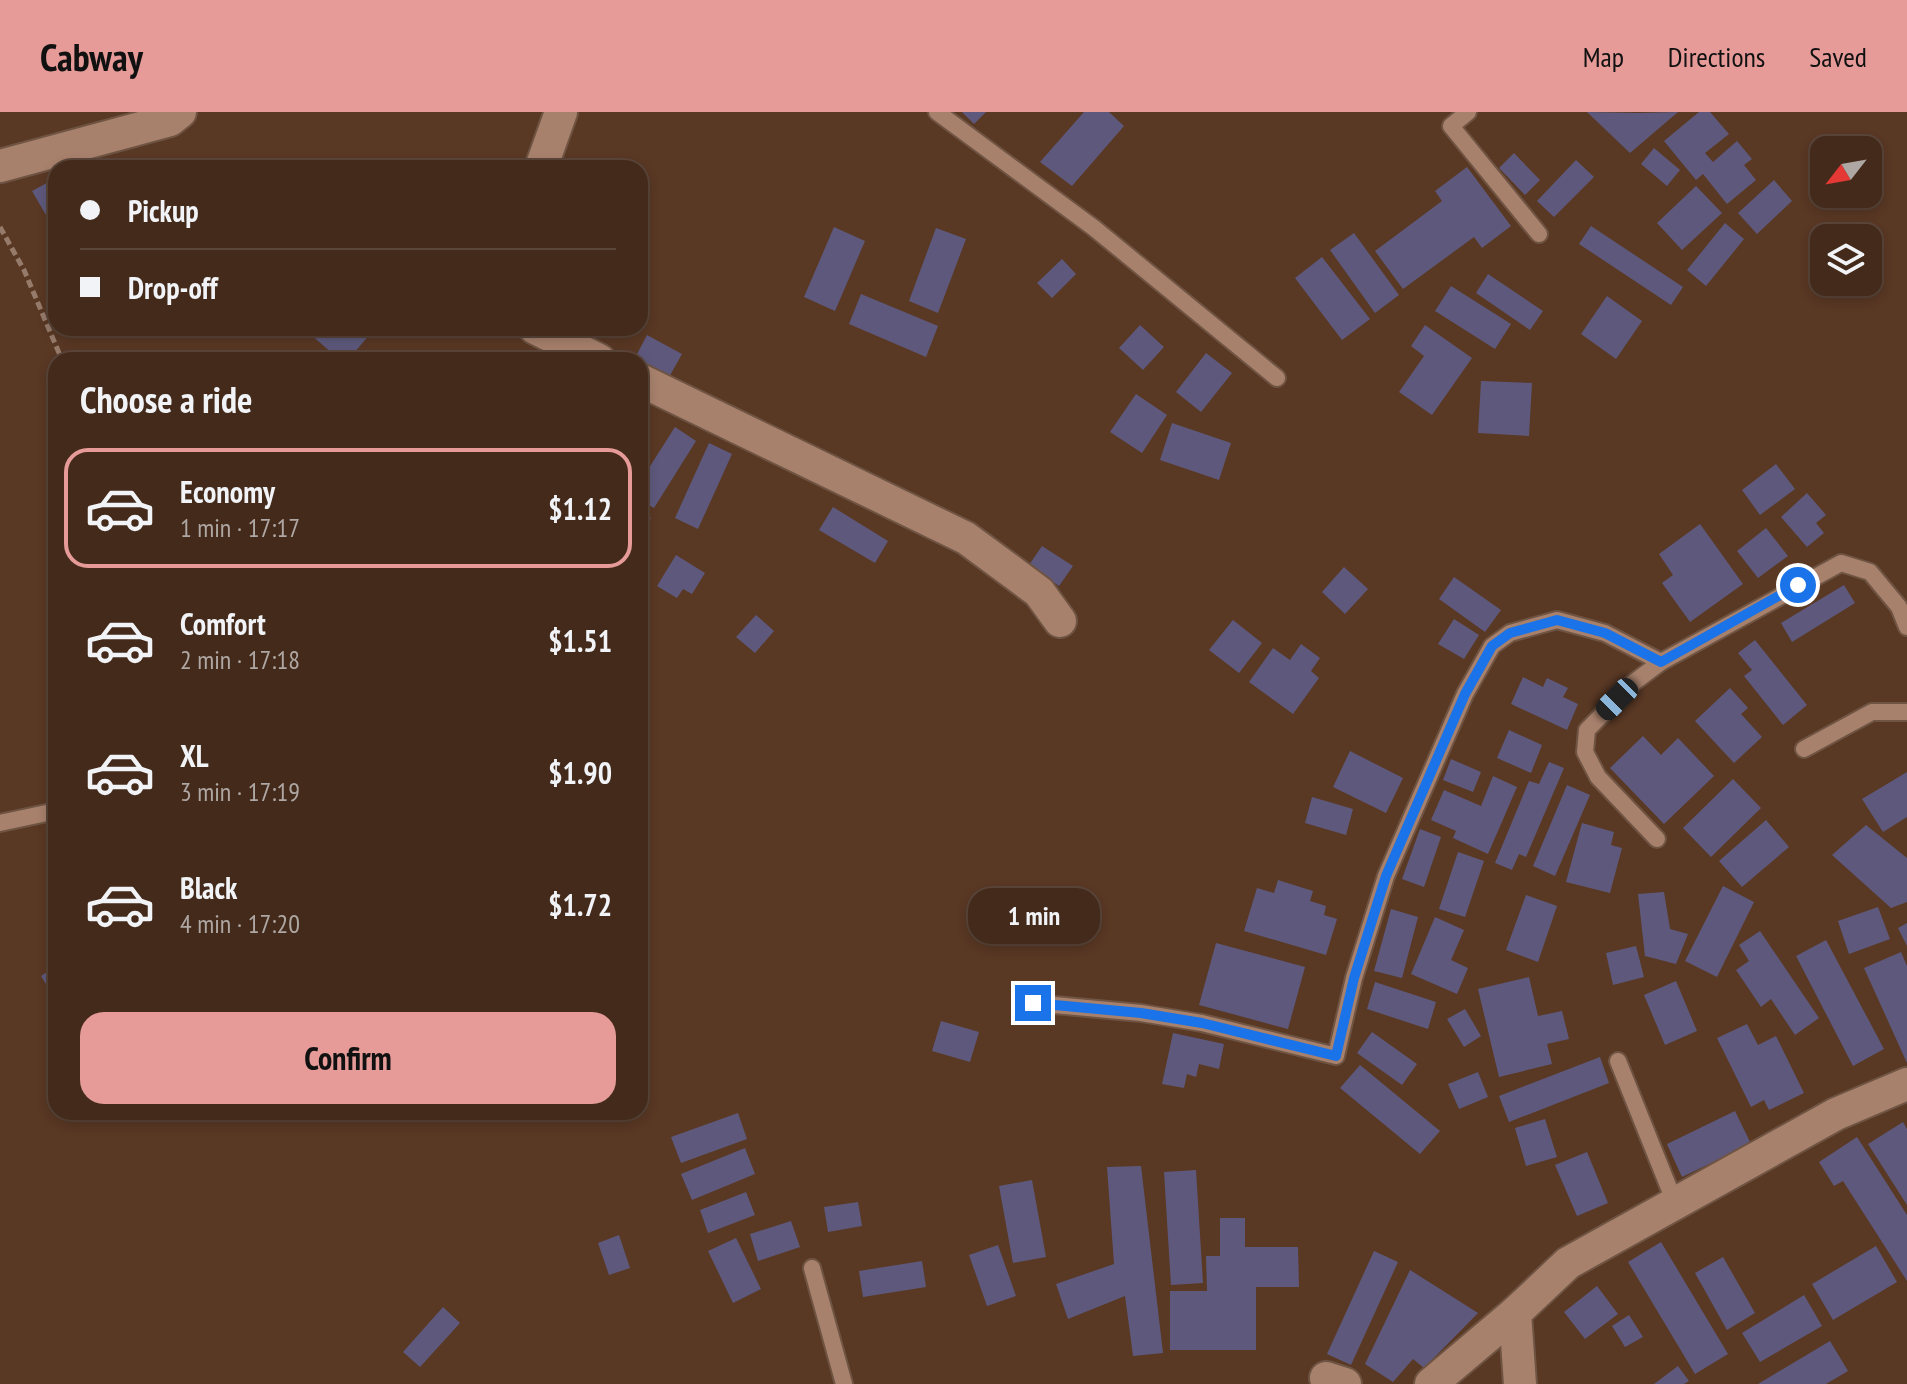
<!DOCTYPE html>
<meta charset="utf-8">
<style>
:root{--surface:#432a1b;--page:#4d3628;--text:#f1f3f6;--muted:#afa7a3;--line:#5b463a;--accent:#e69b98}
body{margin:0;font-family:"PT Sans Narrow",sans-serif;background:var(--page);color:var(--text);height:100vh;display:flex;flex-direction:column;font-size:30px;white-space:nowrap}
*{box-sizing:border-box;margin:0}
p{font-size:26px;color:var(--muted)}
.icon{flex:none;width:44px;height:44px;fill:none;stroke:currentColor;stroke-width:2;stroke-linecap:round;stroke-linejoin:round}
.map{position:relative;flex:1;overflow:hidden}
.side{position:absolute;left:48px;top:240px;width:600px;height:768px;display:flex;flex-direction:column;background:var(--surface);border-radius:24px;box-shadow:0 4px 12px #0003,0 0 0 2px var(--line)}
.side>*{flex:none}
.hud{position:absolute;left:48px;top:48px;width:600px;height:176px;border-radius:24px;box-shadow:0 4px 12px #0003,0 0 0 2px var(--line);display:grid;align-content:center;height:176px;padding:0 32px;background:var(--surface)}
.needle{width:52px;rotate:239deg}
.tools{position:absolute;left:1810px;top:24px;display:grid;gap:16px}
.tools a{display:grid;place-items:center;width:72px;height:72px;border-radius:16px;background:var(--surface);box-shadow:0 4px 12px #0003,0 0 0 2px var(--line);font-size:40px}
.end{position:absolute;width:36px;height:36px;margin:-18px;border:10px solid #1a73e8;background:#fff;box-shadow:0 0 0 4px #fff}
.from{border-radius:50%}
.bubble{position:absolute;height:56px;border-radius:24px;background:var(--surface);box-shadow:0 4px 12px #0003,0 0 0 2px var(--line);font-size:26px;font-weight:700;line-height:56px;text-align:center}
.car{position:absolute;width:24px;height:48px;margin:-24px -12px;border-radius:10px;box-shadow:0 0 6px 2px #0007;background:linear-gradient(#222 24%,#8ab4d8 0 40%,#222 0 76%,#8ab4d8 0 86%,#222 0)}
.hud b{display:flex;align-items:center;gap:28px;height:76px;font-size:30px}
.hud b+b{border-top:2px solid var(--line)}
.hud i{width:20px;height:20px;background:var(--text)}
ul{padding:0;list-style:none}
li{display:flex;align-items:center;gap:24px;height:120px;margin:0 16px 12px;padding:0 16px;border:4px solid transparent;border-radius:24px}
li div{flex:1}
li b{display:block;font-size:30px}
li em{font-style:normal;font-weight:700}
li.on{border-color:var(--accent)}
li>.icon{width:72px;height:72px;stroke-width:1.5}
h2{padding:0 32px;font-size:36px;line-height:96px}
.action{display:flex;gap:16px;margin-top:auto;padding:16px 32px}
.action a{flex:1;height:92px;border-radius:24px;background:var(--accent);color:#111;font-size:32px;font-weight:700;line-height:92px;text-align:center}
header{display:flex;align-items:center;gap:48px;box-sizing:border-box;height:112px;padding:0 40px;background:var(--accent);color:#111}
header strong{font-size:38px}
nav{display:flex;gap:44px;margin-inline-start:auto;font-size:28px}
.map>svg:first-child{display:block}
.building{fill:#5e597c}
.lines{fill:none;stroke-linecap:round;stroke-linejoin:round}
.lane-casing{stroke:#6f5443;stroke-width:20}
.street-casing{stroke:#6f5443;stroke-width:36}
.path{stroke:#967b6b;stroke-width:5;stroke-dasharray:8 4;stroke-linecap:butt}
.lane{stroke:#a7816c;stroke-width:16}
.street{stroke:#a7816c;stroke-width:32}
.route{stroke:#1a73e8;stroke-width:10}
</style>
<header>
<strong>Cabway</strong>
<nav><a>Map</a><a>Directions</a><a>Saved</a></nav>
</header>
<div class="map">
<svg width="1907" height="1272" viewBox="0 0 1907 1272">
<rect width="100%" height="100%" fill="#593824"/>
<g class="building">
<path d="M962,0h24l-12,12z"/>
<path d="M1084,0h25l15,14 -52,60 -32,-24z"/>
<path d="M1587,0l51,1 40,-1 -48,41z"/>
<path d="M1699,0h11l19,22 -24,19 8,9 24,-21 15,18 -8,6 12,15 -29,24 -24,-30 -7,6 -32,-39z"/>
<path d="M1654,36l26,22 -13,16 -26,-22z"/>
<path d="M1514,41l26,27 -15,15 -26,-27z"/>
<path d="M94,44l7,12h-28z"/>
<path d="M1576,48l18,17 -40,40 -17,-16z"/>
<path d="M1467,55l44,59 -29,22 -8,-11 -71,52 -28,-38 67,-50 -7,-10z"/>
<path d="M56,66v32l-10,5 -14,-24z"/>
<path d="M1774,68l18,21 -35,33 -19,-21z"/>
<path d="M1696,74l26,27 -40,37 -25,-27z"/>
<path d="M1725,111l19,16 -38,47 -19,-16z"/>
<path d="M1591,114l92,61 -12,18 -92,-61z"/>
<path d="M834,115l31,14 -30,70 -31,-14z"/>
<path d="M936,116l30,11 -28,74 -29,-12z"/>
<path d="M1354,121l45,62 -24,18 -45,-63z"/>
<path d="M1322,145l48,62 -28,21 -47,-62z"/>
<path d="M1062,147l14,15 -24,24 -15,-15z"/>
<path d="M1488,162l55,37 -13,19 -54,-37z"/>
<path d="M1451,174l60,38 -16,25 -60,-38z"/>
<path d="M861,182l77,32 -12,31 -77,-33z"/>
<path d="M1607,184l35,25 -26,38 -35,-25z"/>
<path d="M1140,213l24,22 -21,23 -24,-22z"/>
<path d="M1425,213l47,33 -40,57 -33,-23 25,-36 -13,-10z"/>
<path d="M303,216h63l5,5 -23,27h-8z"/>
<path d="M647,223l35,19 -14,25 -28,-15v-4h-6z"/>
<path d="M1206,241l26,20 -31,39 -25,-20z"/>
<path d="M1481,269l51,2 -3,53 -51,-3z"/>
<path d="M1136,282l31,21 -25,38 -32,-21z"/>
<path d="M1172,311l59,20 -12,37 -59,-20z"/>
<path d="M675,315l21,14 -42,67 -14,-8v-18z"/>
<path d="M709,331l23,11 -34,75 -23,-11z"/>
<path d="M1776,352l19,25 -35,26 -18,-25z"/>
<path d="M1807,381l19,22 -10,8 8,10 -17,14 -26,-30z"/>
<path d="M833,395l55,34 -13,22 -56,-33z"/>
<path d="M640,399l11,7 -11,18z"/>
<path d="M1700,412l43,60 -53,38 -28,-39 11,-8 -14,-21z"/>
<path d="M1766,416l22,28 -30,22 -21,-27z"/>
<path d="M1042,434l31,20 -14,20 -30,-21z"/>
<path d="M676,443l29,18 -13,21 -9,-5 -6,9 -20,-12z"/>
<path d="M1344,455l24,22 -23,25 -23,-22z"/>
<path d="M1454,465l47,33 -16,22 -46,-33z"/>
<path d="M1844,473l11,18 -63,39 -11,-19z"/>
<path d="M756,503l18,16 -19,22 -19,-16z"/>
<path d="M1454,507l25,16 -15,24 -26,-15z"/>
<path d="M1233,508l29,23 -23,30 -30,-23z"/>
<path d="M1755,528l52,65 -24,20 -39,-49 8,-6 -14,-17z"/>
<path d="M1301,532l19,14 -9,13 8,7 -26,36 -44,-32 24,-34 17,12z"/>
<path d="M1523,565l20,10 4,-9 21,10 -5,9 15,7 -11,26 -56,-26z"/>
<path d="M1730,576l18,20 -7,6 21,23 -28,26 -39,-42z"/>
<path d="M1509,618l33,15 -11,28 -34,-15z"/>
<path d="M1643,624l18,19 17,-17 36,38 -50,48 -54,-56z"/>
<path d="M1350,639l53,27 -17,35 -53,-26z"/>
<path d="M1451,647l30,13 -8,20 -30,-12z"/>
<path d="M1549,650l15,6 -38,89 -7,-3 -7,16 -17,-7 34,-82 10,3z"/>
<path d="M1907,660v45l-24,15 -21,-33z"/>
<path d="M1493,664l24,11 -29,67 -35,-16 3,-7 -25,-11 13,-30 37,16z"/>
<path d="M1733,667l28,29 -50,49 -28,-29z"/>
<path d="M1567,673l23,10 -35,81 -22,-10z"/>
<path d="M1312,685l41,12 -7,26 -41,-12z"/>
<path d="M1766,708l23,27 -47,40 -23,-26z"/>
<path d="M1582,711l32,9 -3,13 11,3 -12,45 -44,-11z"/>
<path d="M1866,713l41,33v44l-16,6 -59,-53z"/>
<path d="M1420,717l21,8 -17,50 -22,-8z"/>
<path d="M1458,740l26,9 -19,56 -26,-8z"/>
<path d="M1278,768l35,11 -3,10 16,5 -2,9 13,4 -11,36 -82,-24 13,-43 17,5z"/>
<path d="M1723,774l31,16 -37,75 -32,-16z"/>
<path d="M1664,780l6,37 18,5 -12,30 -31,-8 -7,-62z"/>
<path d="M1526,783l31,11 -19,56 -32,-12z"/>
<path d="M1878,795l12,32 -41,15 -11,-33z"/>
<path d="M1391,797l27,8 -16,61 -28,-7z"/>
<path d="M1435,805l29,13 -13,30 17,8 -11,26 -46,-20z"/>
<path d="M1907,811v23l-9,-18z"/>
<path d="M1760,819l59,87 -24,17 -24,-36 -10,8 -25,-37 13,-9 -10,-16z"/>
<path d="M1826,828l58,109 -31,17 -57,-110z"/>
<path d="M1216,831l89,24 -17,62 -89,-24z"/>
<path d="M1636,834l8,31 -31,8 -7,-32z"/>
<path d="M1901,840l6,14v97l-43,-95z"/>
<path d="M56,854v34l-15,-24z"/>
<path d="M1529,865l9,39 24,-5 7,28 -22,5 5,20 -53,13 -21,-88z"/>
<path d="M1676,869l21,50 -32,14 -21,-50z"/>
<path d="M1375,870l61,20 -8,27 -61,-20z"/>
<path d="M1465,897l16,27 -17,11 -17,-28z"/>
<path d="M941,909l38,11 -9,30 -38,-11z"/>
<path d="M1747,912l11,21 18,-9 28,57 -35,17 -5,-10 -13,7 -34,-69z"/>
<path d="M1372,920l45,32 -15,21 -45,-32z"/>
<path d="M1173,921l51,11 -5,25 -20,-5 -3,13 -9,-3 -3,14 -22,-4z"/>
<path d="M1600,945l9,26 -100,39 -10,-26z"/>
<path d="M1360,953l80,66 -20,23 -80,-66z"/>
<path d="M1478,960l10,25 -29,12 -11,-25z"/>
<path d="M1735,999l16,33 -69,33 -15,-33z"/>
<path d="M738,1001l9,26 -66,24 -10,-26z"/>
<path d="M1545,1007l12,38 -31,9 -11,-38z"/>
<path d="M1903,1010l4,7v76l-39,-61z"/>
<path d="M1857,1025l50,78v66l-64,-100 -9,5 -15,-24z"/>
<path d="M745,1036l10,26 -63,26 -11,-26z"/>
<path d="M1587,1040l21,51 -31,13 -22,-51z"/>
<path d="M1141,1054l22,187 -30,3 -8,-60 -57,23 -12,-35 58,-20 -7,-97z"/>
<path d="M1196,1058l7,113 -32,2 -7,-113z"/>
<path d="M1032,1068l14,77 -33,6 -14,-77z"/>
<path d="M746,1080l9,23 -47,18 -8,-23z"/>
<path d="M858,1090l4,24 -34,6 -4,-25z"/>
<path d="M1220,1106h25v29h53l1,40h-43v63h-86v-59h37l-1,-35h14z"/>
<path d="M791,1109l9,26 -42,14 -8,-27z"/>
<path d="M619,1123l11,33 -21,7 -11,-32z"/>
<path d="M736,1126l25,51 -28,14 -25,-52z"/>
<path d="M1661,1130l67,112 -33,20 -67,-112z"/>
<path d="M998,1133l18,51 -29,10 -18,-51z"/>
<path d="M1876,1134l21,36 -64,38 -21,-36z"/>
<path d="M1374,1139l24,11 -47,103 -24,-11z"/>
<path d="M1723,1145l32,56 -28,17 -32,-57z"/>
<path d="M922,1149l4,26 -63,10 -4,-26z"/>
<path d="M1410,1158l68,43 -54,55 -11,-9 -20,23 -28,-18z"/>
<path d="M1597,1174l21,28 -33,25 -21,-27z"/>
<path d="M1804,1183l18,31 -62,36 -18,-29z"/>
<path d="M443,1195l17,16 -40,44 -17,-15z"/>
<path d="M1629,1203l14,22 -18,10 -13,-21z"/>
<path d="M1830,1229l18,30 -22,13h-68z"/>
<path d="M1678,1254l11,15 -5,3h-30z"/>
</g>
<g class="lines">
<defs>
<g id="lane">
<path d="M937,0l157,116 183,150"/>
<path d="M1468,0l-17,14 88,108"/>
<path d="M1804,637l68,-37h35"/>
<path d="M0,711l56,-12"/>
<path d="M1657,727l-59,-62 -13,-25 2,-22 46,-47 28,-21 180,-99 29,9 29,35 8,20"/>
<path d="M1033,891l108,10 61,10 134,33 18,-78 32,-102 79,-182 27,-48 18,-13 47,-13 48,13 56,29"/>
<path d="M1618,949l57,142"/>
<path d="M812,1156l32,116"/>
</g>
<g id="street">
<path d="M0,54l170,-46 10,-8"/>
<path d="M541,56l20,-56"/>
<path d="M535,216l64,32"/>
<path d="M640,268l326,158 73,54 21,29"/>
<path d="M1326,1266l19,6"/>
<path d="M1431,1272l84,-71"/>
<path d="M1520,1272l-5,-71 53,-50 268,-149 71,-30"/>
</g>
</defs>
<use href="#lane" class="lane-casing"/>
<use href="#street" class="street-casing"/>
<path class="path" d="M0,115l24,43 38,90"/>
<use href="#lane" class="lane"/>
<use href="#street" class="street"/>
</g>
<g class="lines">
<path class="route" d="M1033,891l108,10 61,10 134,33 18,-78 32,-102 79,-182 27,-48 18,-13 47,-13 48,13 56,29 137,-77"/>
</g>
</svg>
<div class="tools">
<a><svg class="needle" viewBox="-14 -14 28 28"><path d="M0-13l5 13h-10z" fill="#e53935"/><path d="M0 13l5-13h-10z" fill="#afa7a3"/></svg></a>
<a><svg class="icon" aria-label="layers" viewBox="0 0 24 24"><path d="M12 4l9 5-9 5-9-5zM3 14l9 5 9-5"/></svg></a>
</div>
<i class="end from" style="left:1798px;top:473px"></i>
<i class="end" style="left:1033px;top:891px"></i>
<div class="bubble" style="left:968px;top:776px;width:132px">1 min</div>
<i class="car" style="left:1617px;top:587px;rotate:225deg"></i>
<div class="hud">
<b><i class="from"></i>Pickup</b>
<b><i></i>Drop-off</b>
</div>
<section class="side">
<h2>Choose a ride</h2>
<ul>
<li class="on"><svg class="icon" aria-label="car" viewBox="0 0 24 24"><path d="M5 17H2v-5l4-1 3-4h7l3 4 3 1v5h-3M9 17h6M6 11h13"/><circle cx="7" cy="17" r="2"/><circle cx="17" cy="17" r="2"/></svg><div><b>Economy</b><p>1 min · 17:17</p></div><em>$1.12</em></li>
<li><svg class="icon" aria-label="car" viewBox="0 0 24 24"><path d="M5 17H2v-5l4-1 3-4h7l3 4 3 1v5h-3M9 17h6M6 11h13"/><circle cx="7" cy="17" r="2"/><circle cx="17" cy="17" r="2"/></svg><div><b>Comfort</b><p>2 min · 17:18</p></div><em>$1.51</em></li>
<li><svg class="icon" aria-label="car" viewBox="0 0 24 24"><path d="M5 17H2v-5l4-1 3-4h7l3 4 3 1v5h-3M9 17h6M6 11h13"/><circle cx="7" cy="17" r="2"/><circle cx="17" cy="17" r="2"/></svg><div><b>XL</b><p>3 min · 17:19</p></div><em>$1.90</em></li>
<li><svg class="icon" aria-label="car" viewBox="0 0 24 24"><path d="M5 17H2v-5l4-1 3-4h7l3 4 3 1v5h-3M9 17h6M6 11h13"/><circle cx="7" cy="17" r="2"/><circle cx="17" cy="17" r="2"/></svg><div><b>Black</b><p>4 min · 17:20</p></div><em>$1.72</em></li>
</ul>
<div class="action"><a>Confirm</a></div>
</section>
</div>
